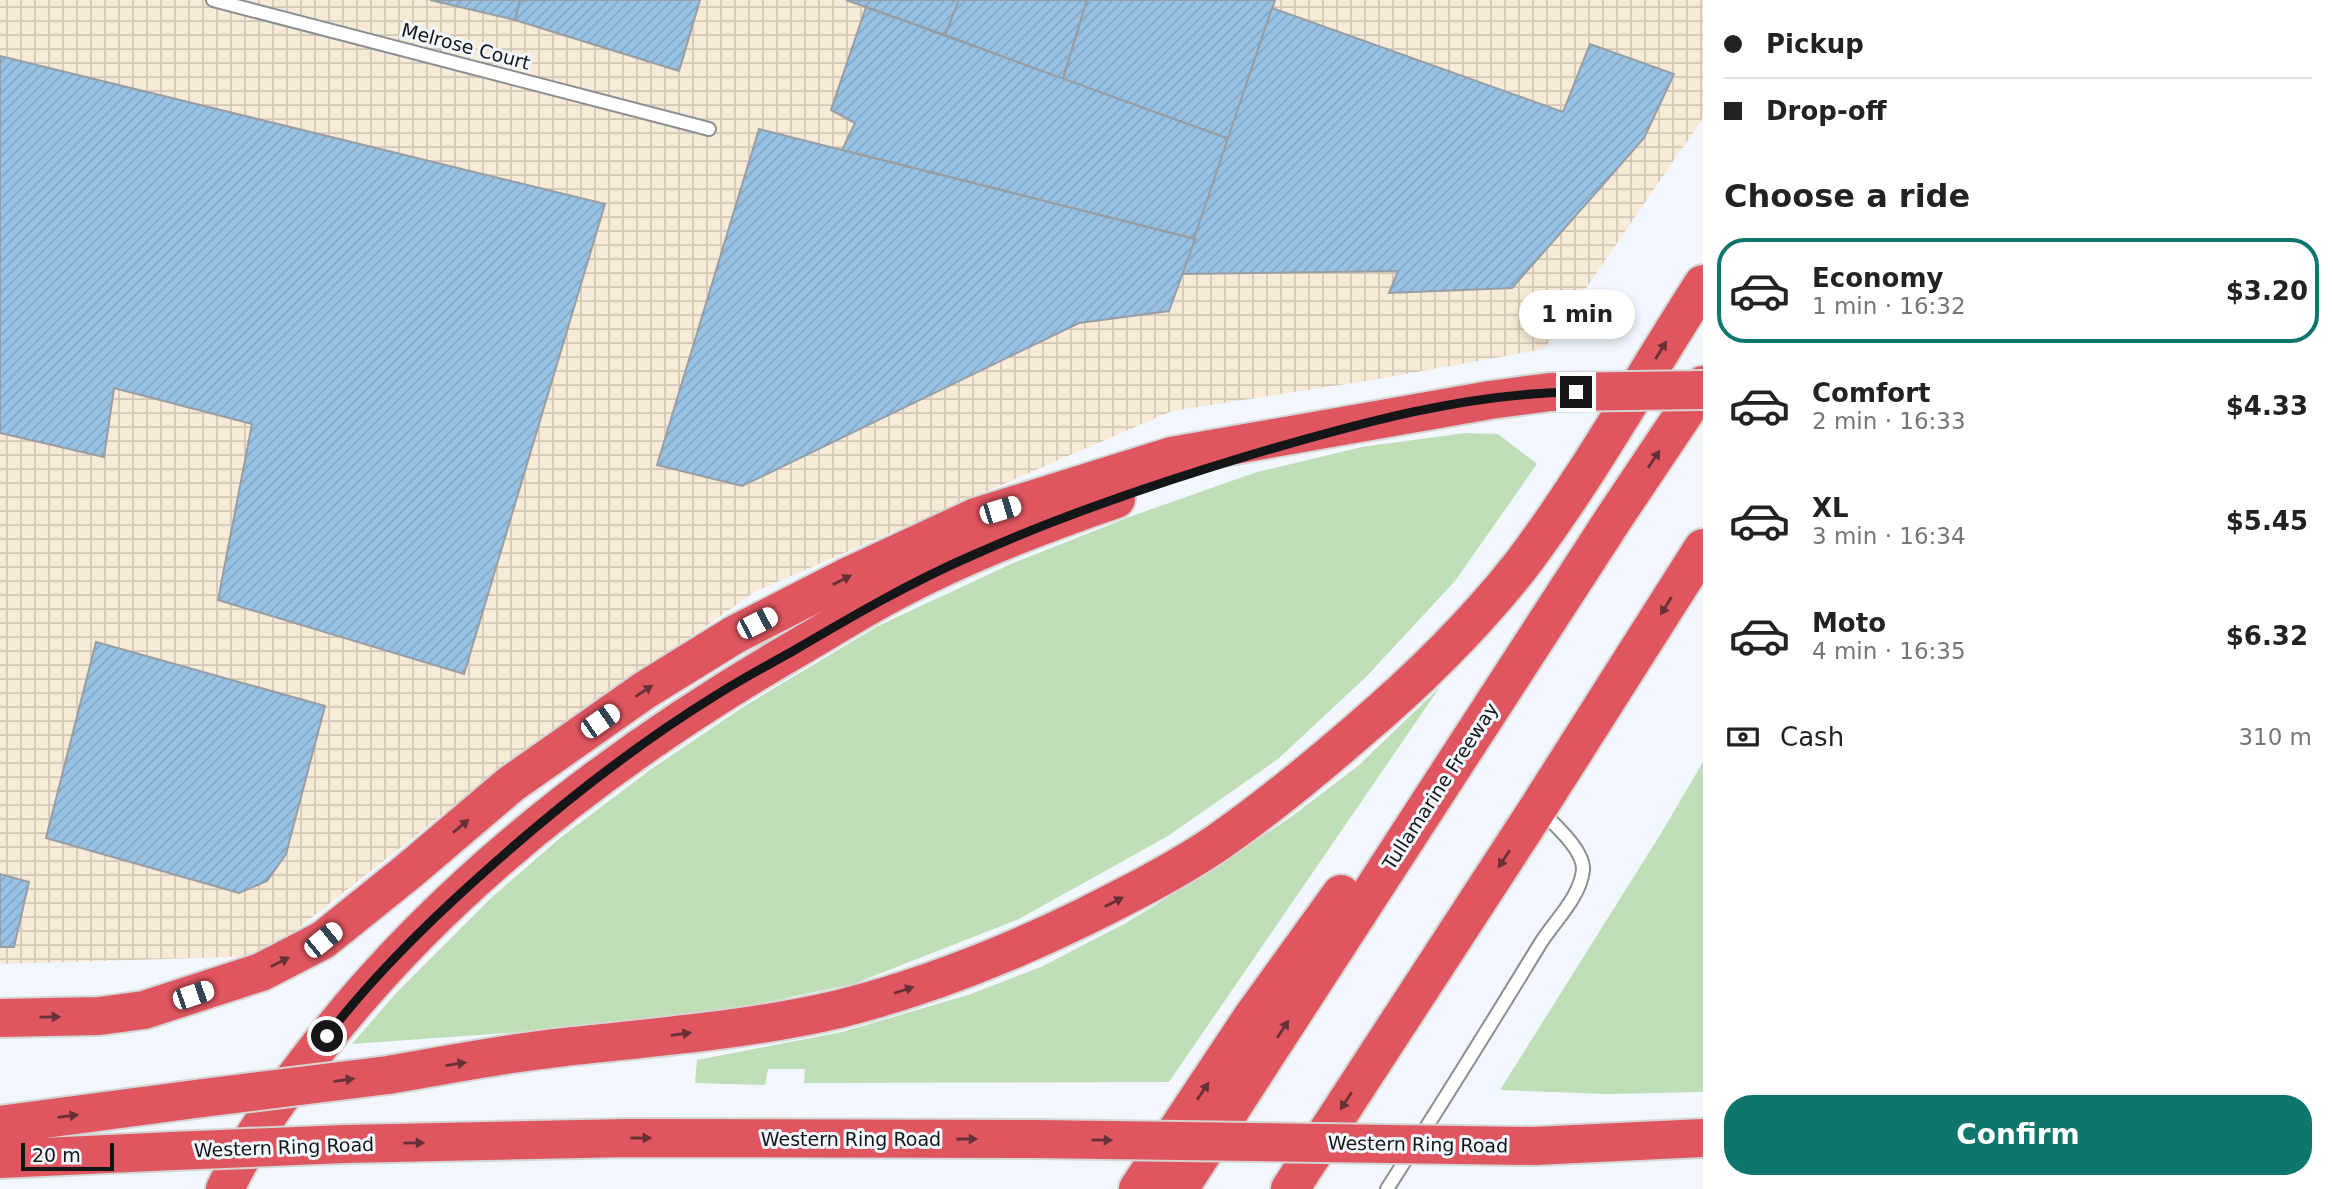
<!DOCTYPE html>
<meta charset="utf-8">
<style>
:root{--surface:#fff;--page:#f6f6f6;--text:#222;--muted:#767676;--line:#e0e0e0;--accent:#0f766e}
body{margin:0;font-family:"DejaVu Sans",sans-serif;background:var(--page);color:var(--text);height:100vh;display:flex;flex-direction:column;font-size:26px;white-space:nowrap}
*{box-sizing:border-box;margin:0}
p{font-size:23px;color:var(--muted)}
.icon{flex:none;width:38px;height:38px;fill:none;stroke:currentColor;stroke-width:2;stroke-linecap:round;stroke-linejoin:round}
.map{position:relative;flex:1;overflow:hidden}
.side{display:flex;flex-direction:column;background:var(--surface);width:630px}
.side>*{flex:none}
.guide{display:grid;align-content:center;height:154px;padding:0 21px;background:var(--surface)}
.scale{position:absolute;left:21px;bottom:18px;width:93px;box-sizing:border-box;padding-left:7px;border:4px solid #141618;border-top:0;font-size:19px;line-height:24px;white-space:nowrap;color:#141618;-webkit-text-stroke:5px #f1f7fc;paint-order:stroke}
.end{position:absolute;width:32px;height:32px;margin:-16px;border:9px solid #141618;background:#fff;box-shadow:0 0 0 4px #fff}
.from{border-radius:50%}
.bubble{position:absolute;height:49px;border-radius:24px;background:var(--surface);box-shadow:0 4px 10px #0003;font-size:23px;font-weight:800;line-height:49px;text-align:center}
.car{position:absolute;width:21px;height:42px;margin:-21px -10px;border-radius:9px;box-shadow:0 0 5px 2px #0007;background:linear-gradient(#fff 24%,#345 0 40%,#fff 0 76%,#345 0 86%,#fff 0)}
.guide b{display:flex;align-items:center;gap:24px;height:66px;font-size:26px}
.guide b+b{border-top:2px solid var(--line)}
.guide i{width:18px;height:18px;background:var(--text)}
ul{padding:0;list-style:none}
li{display:flex;align-items:center;gap:21px;height:105px;margin:0 14px 10px;padding:0 7px;border:4px solid transparent;border-radius:28px}
li div{flex:1}
li b{display:block;font-size:26px}
li em{font-style:normal;font-weight:800}
li.active{border-color:var(--accent)}
li>.icon{width:63px;height:63px;stroke-width:1.5}
h2{padding:0 21px;font-size:32px;line-height:84px}
.pay{display:flex;align-items:center;gap:18px;height:77px;padding:0 21px;font-size:26px}
.pay p{margin-inline-start:auto}
.primary-button{display:flex;gap:14px;margin-top:auto;padding:14px 21px}
.primary-button a{flex:1;height:80px;border-radius:28px;background:var(--accent);color:#fff;font-size:28px;font-weight:800;line-height:80px;text-align:center}
main{display:flex;flex:1;min-height:0}
.map>svg:first-child{display:block}
.industrial{fill:url(#industrial-grid)}
.grass{fill:#bfdeb8}
.building{fill:url(#building-hatch);stroke:#979da2;stroke-width:2}
.lines{fill:none;stroke-linecap:round;stroke-linejoin:round}
.lane-casing{stroke:#8a8f94;stroke-width:16}
.highway-casing{stroke:#d5d5d5;stroke-width:42}
.lane{stroke:#fff;stroke-width:12}
.highway{stroke:#e05660;stroke-width:38}
.highway-bridge-casing{stroke:#d5d5d5;stroke-width:42;stroke-linecap:butt}
.highway-bridge{stroke:#e05660;stroke-width:38}
.oneway{fill:#663035}
.route{stroke:#141618;stroke-width:9}
.labels{text-anchor:middle;dominant-baseline:central;stroke-width:6;stroke-linejoin:round;paint-order:stroke}
.street-label{font-size:19px;fill:#141618;stroke:#f1f7fc}
</style>
<main>
<div class="map">
<svg width="1703" height="1189" viewBox="0 0 1703 1189">
<defs>
<pattern id="industrial-grid" width="8" height="8" patternUnits="userSpaceOnUse" patternTransform="scale(1.75)"><rect width="8" height="8" fill="#f7ead6"/><path d="M0 4h8M4 0v8" fill="none" stroke="#d3c8b7"/></pattern>
<pattern id="building-hatch" width="6" height="6" patternUnits="userSpaceOnUse" patternTransform="scale(1.75)"><rect width="6" height="6" fill="#98c2e4"/><path d="M-1 1l2-2M0 6l6-6M5 7l2-2" fill="none" stroke="#82a6c3"/></pattern>
</defs>
<rect width="100%" height="100%" fill="#f1f7fc"/>
<path class="industrial" d="M0,0h1703v118l-159,231 -172,31 -200,31 -416,180 -266,186 -227,179 -263,8z"/>
<g class="grass">
<path d="M1465,433l33,1 39,30 -82,117 -89,96 -88,82 -110,77 -149,83 -166,65 -178,37 -323,23 46,-53 92,-92 70,-61 90,-68 93,-63 135,-81 133,-62 121,-48 125,-44 105,-25z"/>
<path d="M1440,687l-271,395 -365,1 1,-14h-37l-3,16 -70,-2 2,-23 145,-28 126,-37 73,-28 85,-44 83,-51 82,-55 67,-51z"/>
<path d="M1703,762v330l-95,2 -108,-4 160,-255z"/>
</g>
<g class="building">
<path d="M430,0h90l-5,20z"/>
<path d="M520,0h180l-21,71 -164,-51z"/>
<path d="M846,0h113l-14,35z"/>
<path d="M959,0h128l-24,79 -118,-44z"/>
<path d="M1087,0h188l-46,139 -166,-60z"/>
<path d="M866,7l363,132 -34,100 -353,-89 13,-27 -24,-13z"/>
<path d="M1272,8l291,104 27,-68 84,30 -30,64 -132,150 -123,5 9,-22 -216,3z"/>
<path d="M0,56l605,148 -141,470 -246,-74 34,-176 -138,-36 -10,69 -104,-24z"/>
<path d="M759,129l83,21 353,89 -26,72 -90,12 -337,163 -85,-21z"/>
<path d="M96,642l229,64 -39,148 -19,27 -28,12 -193,-55z"/>
<path d="M0,874l29,8 -15,65h-14z"/>
</g>
<g class="lines">
<defs>
<g id="lane">
<path d="M213,0l496,129"/>
<path d="M1387,1189c52,-81 103,-163 153,-245 14,-23 40,-46 43,-74 1,-20 -29,-46 -42,-59"/>
</g>
<g id="highway">
<path d="M0,1018l99,-2 45,-6 117,-38 62,-32 87,-70 101,-86 134,-94 89,-55 115,-59 127,-59 196,-61 318,-56"/>
<path d="M388,1075c59,-10 118,-22 177,-28 90,-10 185,-17 274,-38 84,-21 165,-53 243,-91 46,-23 92,-46 135,-75 49,-34 95,-72 140,-111 59,-50 117,-107 165,-168 67,-89 121,-187 181,-280"/>
<path d="M0,1125l203,-27"/>
<path d="M345,1144l284,-6 405,1"/>
<path d="M1534,1146l169,-8"/>
<path d="M0,1159l173,-8"/>
<path d="M225,1189c25,-53 60,-99 95,-144 127,-163 295,-291 472,-394 33,-19 66,-40 100,-58 70,-38 148,-68 224,-94"/>
<path d="M1138,1189l115,-173 88,-122"/>
<path d="M1179,1189l437,-674 87,-130"/>
<path d="M1290,1189l248,-381 165,-260"/>
</g>
</defs>
<use href="#lane" class="lane-casing"/>
<use href="#highway" class="highway-casing"/>
<use href="#lane" class="lane"/>
<use href="#highway" class="highway"/>
<defs>
<g id="highway-bridge">
<path d="M1490,400l60,-8 153,-2"/>
<path d="M203,1098l185,-23"/>
<path d="M1034,1139l500,7"/>
<path d="M173,1151l172,-7"/>
</g>
</defs>
<use href="#highway-bridge" class="highway-bridge-casing"/>
<use href="#highway-bridge" class="highway-bridge"/>
</g>
<defs><path id="oneway-solid" d="M-6-.8H1V-3.2L6.5 0L1 3.2V.8H-6Z" transform="scale(1.75)"/></defs>
<g class="oneway">
<use href="#oneway-solid" transform="translate(1661 350) rotate(-58)"/>
<use href="#oneway-solid" transform="translate(1654 459) rotate(-56)"/>
<use href="#oneway-solid" transform="translate(842 580) rotate(-27)"/>
<use href="#oneway-solid" transform="translate(1666 606) rotate(122)"/>
<use href="#oneway-solid" transform="translate(644 691) rotate(-34)"/>
<use href="#oneway-solid" transform="translate(461 826) rotate(-40)"/>
<use href="#oneway-solid" transform="translate(1504 859) rotate(123)"/>
<use href="#oneway-solid" transform="translate(1114 902) rotate(-27)"/>
<use href="#oneway-solid" transform="translate(280 962) rotate(-27)"/>
<use href="#oneway-solid" transform="translate(904 990) rotate(-18)"/>
<use href="#oneway-solid" transform="translate(50 1017) rotate(-1)"/>
<use href="#oneway-solid" transform="translate(1283 1029) rotate(-57)"/>
<use href="#oneway-solid" transform="translate(681 1034) rotate(-8)"/>
<use href="#oneway-solid" transform="translate(456 1064) rotate(-9)"/>
<use href="#oneway-solid" transform="translate(344 1080) rotate(-7)"/>
<use href="#oneway-solid" transform="translate(1203 1091) rotate(-56)"/>
<use href="#oneway-solid" transform="translate(1346 1101) rotate(123)"/>
<use href="#oneway-solid" transform="translate(68 1116) rotate(-7)"/>
<use href="#oneway-solid" transform="translate(641 1138)"/>
<use href="#oneway-solid" transform="translate(967 1139)"/>
<use href="#oneway-solid" transform="translate(1102 1140) rotate(1)"/>
<use href="#oneway-solid" transform="translate(414 1143) rotate(-1)"/>
</g>
<g class="lines">
<path class="route" d="M327,1036c43,-56 92,-105 144,-152 77,-70 159,-136 247,-190 24,-15 50,-29 75,-43 58,-34 116,-68 178,-95 93,-42 189,-74 286,-103 103,-30 210,-60 319,-61"/>
</g>
<g class="labels">
<g class="street-label">
<text transform="translate(466 46) rotate(15)">Melrose Court</text>
<text transform="translate(1440 786) rotate(-57)">Tullamarine Freeway</text>
<text x="851" y="1139">Western Ring Road</text>
<text transform="translate(1418 1144) rotate(1)">Western Ring Road</text>
<text transform="translate(284 1147) rotate(-2)">Western Ring Road</text>
</g>
</g>
</svg>
<div class="scale">20 m</div>
<i class="end from" style="left:327px;top:1036px"></i>
<i class="end" style="left:1576px;top:392px"></i>
<div class="bubble" style="left:1519px;top:290px;width:116px">1 min</div>
<i class="car" style="left:1000px;top:510px;rotate:73deg"></i>
<i class="car" style="left:757px;top:623px;rotate:63deg"></i>
<i class="car" style="left:600px;top:721px;rotate:55deg"></i>
<i class="car" style="left:323px;top:940px;rotate:51deg"></i>
<i class="car" style="left:193px;top:995px;rotate:71deg"></i>
</div>
<section class="side">
<div class="guide">
<b><i class="from"></i>Pickup</b>
<b><i></i>Drop-off</b>
</div>
<h2>Choose a ride</h2>
<ul>
<li class="active"><svg class="icon" aria-label="car" viewBox="0 0 24 24"><path d="M5 17H2v-5l4-1 3-4h7l3 4 3 1v5h-3M9 17h6M6 11h13"/><circle cx="7" cy="17" r="2"/><circle cx="17" cy="17" r="2"/></svg><div><b>Economy</b><p>1 min · 16:32</p></div><em>$3.20</em></li>
<li><svg class="icon" aria-label="car" viewBox="0 0 24 24"><path d="M5 17H2v-5l4-1 3-4h7l3 4 3 1v5h-3M9 17h6M6 11h13"/><circle cx="7" cy="17" r="2"/><circle cx="17" cy="17" r="2"/></svg><div><b>Comfort</b><p>2 min · 16:33</p></div><em>$4.33</em></li>
<li><svg class="icon" aria-label="car" viewBox="0 0 24 24"><path d="M5 17H2v-5l4-1 3-4h7l3 4 3 1v5h-3M9 17h6M6 11h13"/><circle cx="7" cy="17" r="2"/><circle cx="17" cy="17" r="2"/></svg><div><b>XL</b><p>3 min · 16:34</p></div><em>$5.45</em></li>
<li><svg class="icon" aria-label="car" viewBox="0 0 24 24"><path d="M5 17H2v-5l4-1 3-4h7l3 4 3 1v5h-3M9 17h6M6 11h13"/><circle cx="7" cy="17" r="2"/><circle cx="17" cy="17" r="2"/></svg><div><b>Moto</b><p>4 min · 16:35</p></div><em>$6.32</em></li>
</ul>
<div class="pay"><svg class="icon" aria-label="cash" viewBox="0 0 24 24"><path d="M3 7h18v10H3z"/><circle cx="12" cy="12" r="2"/></svg>Cash<p>310 m</p></div>
<div class="primary-button"><a>Confirm</a></div>
</section>
</main>
